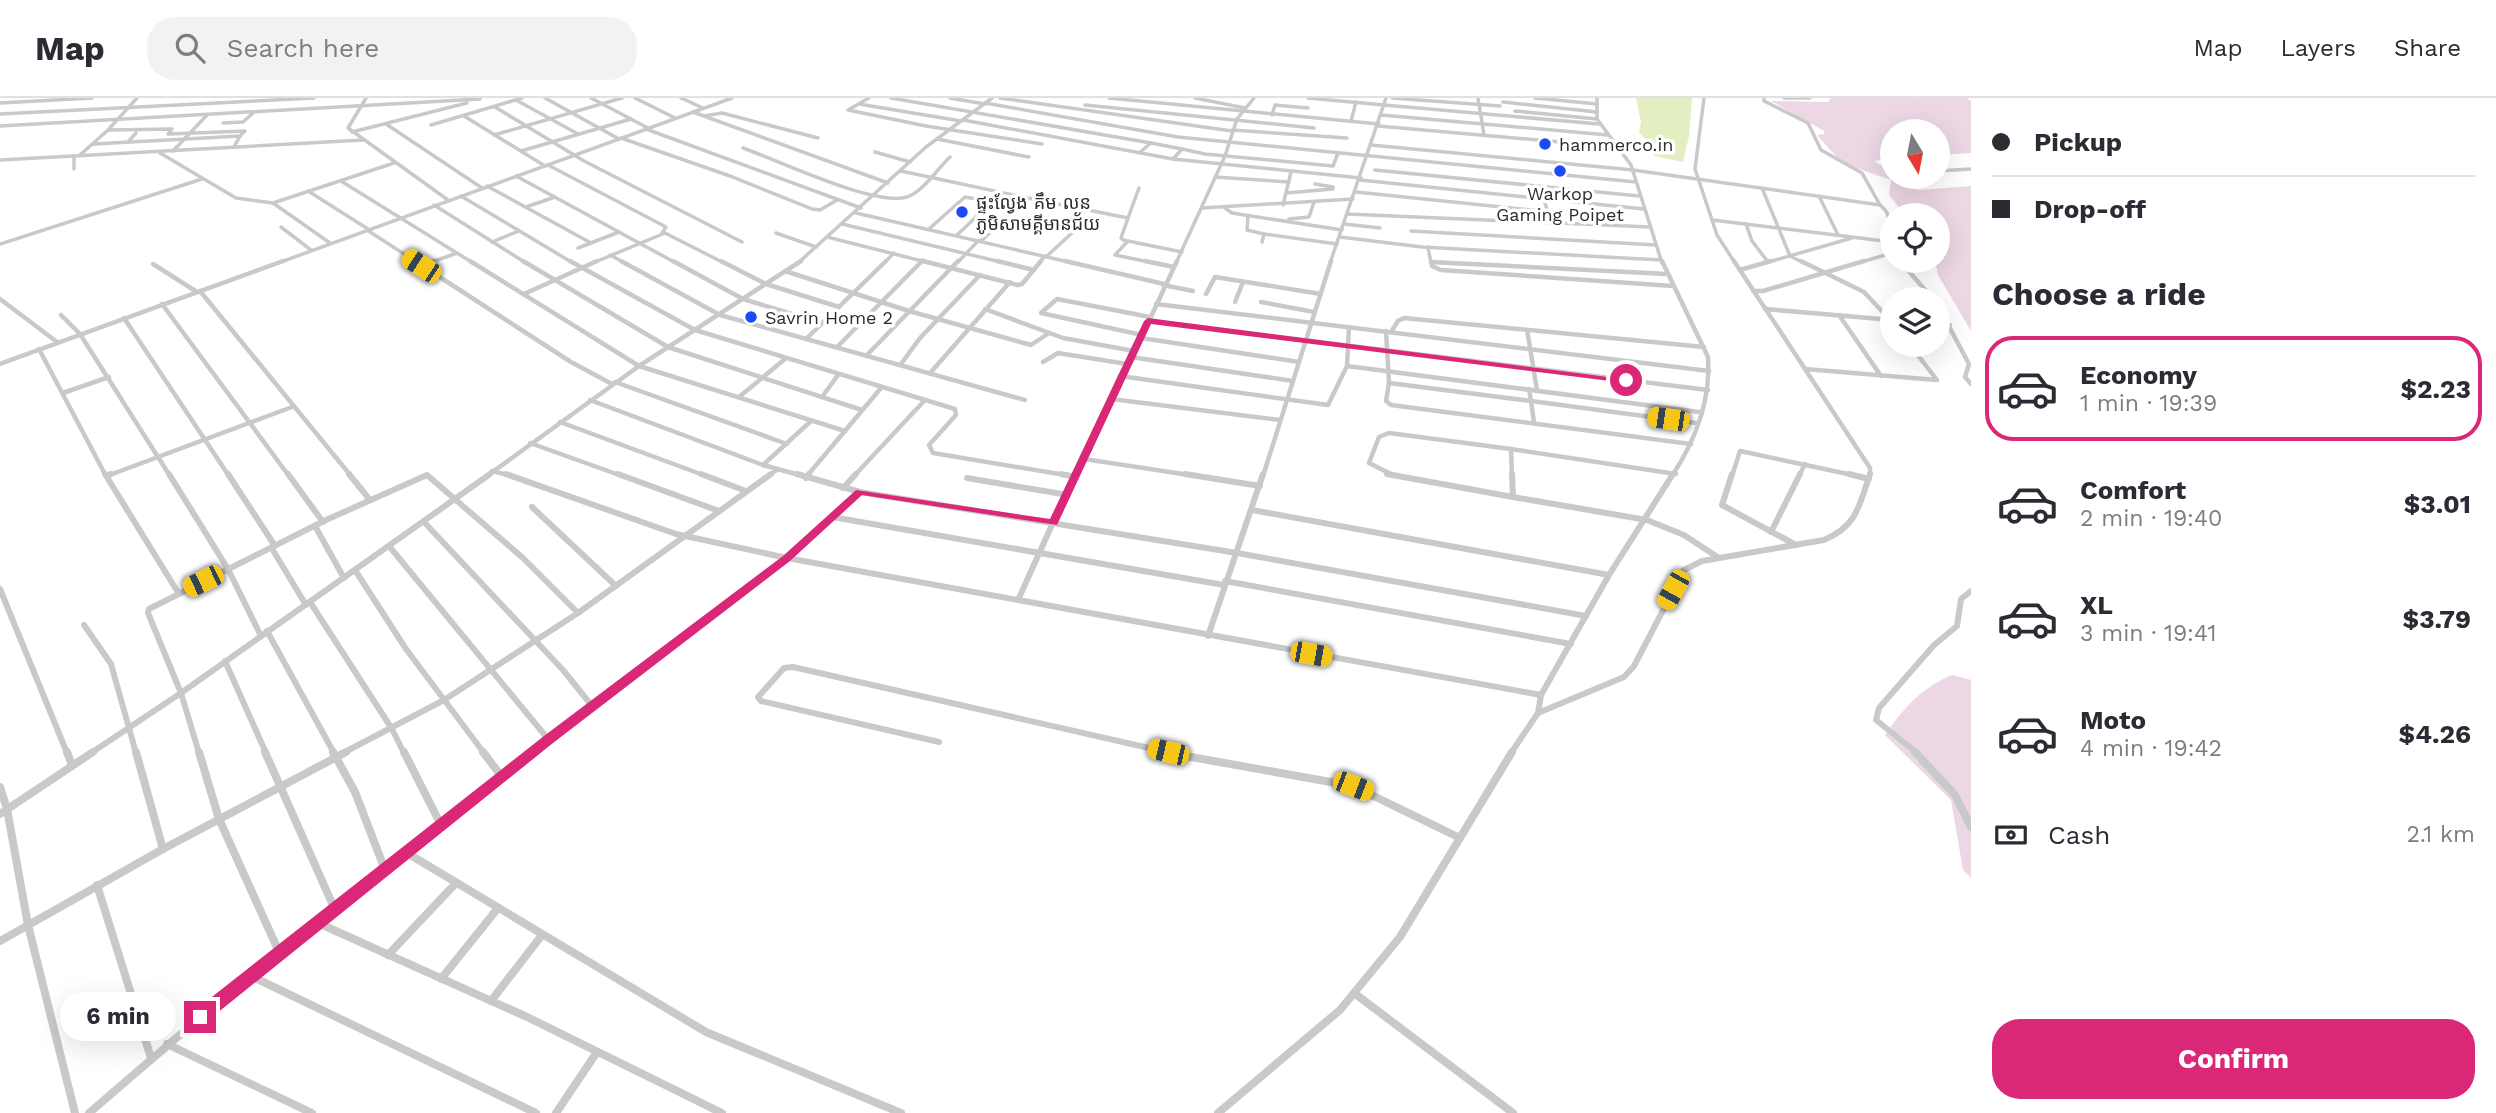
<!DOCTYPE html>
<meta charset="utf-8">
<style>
:root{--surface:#fff;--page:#f2f2f3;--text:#2b2b33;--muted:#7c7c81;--line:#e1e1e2;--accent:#db2777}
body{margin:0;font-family:"Work Sans","Noto Sans Khmer",sans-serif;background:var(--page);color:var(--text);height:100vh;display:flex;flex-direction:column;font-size:26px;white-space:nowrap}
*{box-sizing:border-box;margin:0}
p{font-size:23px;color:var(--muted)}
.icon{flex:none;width:38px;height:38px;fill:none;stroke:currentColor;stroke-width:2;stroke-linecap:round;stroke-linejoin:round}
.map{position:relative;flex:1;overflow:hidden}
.details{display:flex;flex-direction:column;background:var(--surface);width:525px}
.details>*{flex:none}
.hud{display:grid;align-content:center;height:154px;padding:0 21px;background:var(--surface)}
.needle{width:46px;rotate:170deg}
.controls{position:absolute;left:1880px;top:21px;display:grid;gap:14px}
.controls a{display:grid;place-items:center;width:70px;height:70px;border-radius:50%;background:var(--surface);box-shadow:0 7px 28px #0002;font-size:35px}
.end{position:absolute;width:32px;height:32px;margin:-16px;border:9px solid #db2777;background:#fff;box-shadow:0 0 0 4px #fff}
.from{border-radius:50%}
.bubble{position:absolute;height:49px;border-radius:24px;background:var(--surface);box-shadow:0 7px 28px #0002;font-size:23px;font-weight:700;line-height:49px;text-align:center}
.car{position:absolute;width:21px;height:42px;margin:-21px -10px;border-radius:9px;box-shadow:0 0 5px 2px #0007;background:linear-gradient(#f5c518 24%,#345 0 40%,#f5c518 0 76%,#345 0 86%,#f5c518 0)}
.hud b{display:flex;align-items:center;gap:24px;height:66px;font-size:26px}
.hud b+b{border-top:2px solid var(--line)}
.hud i{width:18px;height:18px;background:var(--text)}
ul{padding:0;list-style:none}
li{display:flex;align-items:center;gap:21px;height:105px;margin:0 14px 10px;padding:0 7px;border:4px solid transparent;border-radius:28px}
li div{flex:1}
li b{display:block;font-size:26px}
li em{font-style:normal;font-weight:700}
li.selected{border-color:var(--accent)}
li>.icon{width:63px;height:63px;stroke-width:1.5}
h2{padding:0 21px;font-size:32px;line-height:84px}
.pay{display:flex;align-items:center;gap:18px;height:77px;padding:0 21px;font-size:26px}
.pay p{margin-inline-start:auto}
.button{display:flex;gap:14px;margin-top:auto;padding:14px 21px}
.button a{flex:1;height:80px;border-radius:28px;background:var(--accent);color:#fff;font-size:28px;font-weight:700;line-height:80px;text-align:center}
header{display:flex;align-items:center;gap:42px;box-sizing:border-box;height:98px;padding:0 35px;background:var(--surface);border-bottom:2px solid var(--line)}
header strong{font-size:33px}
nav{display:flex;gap:38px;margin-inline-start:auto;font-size:24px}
.search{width:490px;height:63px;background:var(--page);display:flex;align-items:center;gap:18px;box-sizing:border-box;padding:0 24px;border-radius:28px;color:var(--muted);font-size:26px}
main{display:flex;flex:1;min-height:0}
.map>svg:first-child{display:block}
.green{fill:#ecd7e5}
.water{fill:#e3eec1}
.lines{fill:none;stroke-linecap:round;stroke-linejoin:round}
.minor-far3{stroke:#c9c9c9;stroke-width:3.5}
.minor-far2{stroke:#c9c9c9;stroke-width:4.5}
.minor-far1{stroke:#c9c9c9;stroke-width:6}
.minor{stroke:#c9c9c9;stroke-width:8}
.route{fill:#db2777}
.poi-dot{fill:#1a4bf7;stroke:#fff;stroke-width:2.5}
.labels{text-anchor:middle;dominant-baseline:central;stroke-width:7;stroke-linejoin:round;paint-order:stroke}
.far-poi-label{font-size:18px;fill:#2c2c2c;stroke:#fff;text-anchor:start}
</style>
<header>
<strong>Map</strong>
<div class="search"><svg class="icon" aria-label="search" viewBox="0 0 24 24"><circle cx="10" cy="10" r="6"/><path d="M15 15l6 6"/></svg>Search here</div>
<nav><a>Map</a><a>Layers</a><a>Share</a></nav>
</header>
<main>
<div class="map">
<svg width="1971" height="1015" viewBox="0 0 1971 1015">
<rect width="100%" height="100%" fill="#fff"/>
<g class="green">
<path d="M1831,0h136l4,3v52l-34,2v-24h-45v27l-18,3 18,11v5h7l20,13 52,-4v145l-33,-56 -3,-14h2v-46h-32l-16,-20 2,-15 -49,-17 -25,-28 7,-1v-3l-53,-30 57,1z"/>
<path d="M1952,577l19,5v198l-8,-8 -12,-70 -66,-65c19,-27 36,-47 67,-60z"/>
</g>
<path class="water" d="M1636,0h56l-3,38 -6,26 -29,-6 -6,-14 -9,-10 2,-10z"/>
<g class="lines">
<g class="minor-far3">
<path d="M366,0l-18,30 100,72"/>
<path d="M545,0l74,41"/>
<path d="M591,0l57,30"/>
<path d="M635,0l40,20"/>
<path d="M681,0l22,10"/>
<path d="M869,0l-21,12 78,16 116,18"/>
<path d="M891,0l260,45 -12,10"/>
<path d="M950,0l35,6"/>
<path d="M1000,0l232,33"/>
<path d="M1109,0l270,26"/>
<path d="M1195,0l50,10"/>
<path d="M1308,0l76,7"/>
<path d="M1392,0l108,8"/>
<path d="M1478,0l6,37"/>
<path d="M1535,0l62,6"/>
<path d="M1597,0v21l34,46 31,98"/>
<path d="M1704,0l-9,71 22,66 18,28"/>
<path d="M1764,0v3l44,22 13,27 41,23 18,32"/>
<path d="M1784,0h26"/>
<path d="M516,2l62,34"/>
<path d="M1503,4l94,10"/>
<path d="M0,5l92,-5"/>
<path d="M985,5l193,34 458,45"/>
<path d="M859,6l102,17"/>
<path d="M1085,7l229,23"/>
<path d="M1384,7l215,19"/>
<path d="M495,9l89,54 158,81"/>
<path d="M1515,13l82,8"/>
<path d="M693,14l195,71"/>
<path d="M0,16l314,-16"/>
<path d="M1272,17l3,-10 33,3"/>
<path d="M1381,17l227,20"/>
<path d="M464,18l81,50"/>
<path d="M704,18l18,-3 96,25"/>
<path d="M963,22l210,39 188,19"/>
<path d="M1351,23l5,-19"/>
<path d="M223,25l20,-1 10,-9"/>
<path d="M386,26l96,64"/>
<path d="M431,27l91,-27"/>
<path d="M0,28l480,-27"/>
<path d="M1378,28l239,21"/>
<path d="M646,31l215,79"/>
<path d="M109,32l63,-1 -4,5"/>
<path d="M1232,32l115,8"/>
<path d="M352,34l115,-29"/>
<path d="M169,36l76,-3 -5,5"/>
<path d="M494,37l128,-37"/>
<path d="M621,40l109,38 82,33 8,1 17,-10"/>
<path d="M937,41l92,18"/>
<path d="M128,44l8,-9"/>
<path d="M1151,45l31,6 -9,10"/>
<path d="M94,46l146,-8 -6,11"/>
<path d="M1371,47l262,25 247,35c16,14 3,13 3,30l9,16"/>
<path d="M743,50c34,12 132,59 164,49 16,-5 31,-29 43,-40"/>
<path d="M1182,51l23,5 128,12 5,-13"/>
<path d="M173,53l34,-36"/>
<path d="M521,53l110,-32"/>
<path d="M875,54l35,10"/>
<path d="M160,55l76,45 37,5"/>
<path d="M80,57l28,-25 29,-32"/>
<path d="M74,58v13"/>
<path d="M0,62l363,-20"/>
<path d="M548,67l118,62 -4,6"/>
<path d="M1375,72l264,26"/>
<path d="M901,73l122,26v4l-42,40"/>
<path d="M1937,73l34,-2"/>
<path d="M516,78l160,87"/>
<path d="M1215,79l74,5"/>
<path d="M1360,82l284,29"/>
<path d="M341,83l132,82"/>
<path d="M1315,86l18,3"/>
<path d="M487,88l104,57"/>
<path d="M1762,90l28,68 14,7"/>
<path d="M308,93l60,38"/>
<path d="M1356,94l185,19 6,-1 -3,-11"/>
<path d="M1286,95l47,-4"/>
<path d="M461,98l112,67"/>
<path d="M1819,98l19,39"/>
<path d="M1023,99l105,21 -7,20 2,2 59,12"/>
<path d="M434,107l92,58"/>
<path d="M1283,107l8,-33"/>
<path d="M526,109l29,-10"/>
<path d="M1202,110l151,-9"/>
<path d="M1225,110l7,5 110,17"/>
<path d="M856,115l217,50"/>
<path d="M1347,116l303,13"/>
<path d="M1248,118l-1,14 17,4"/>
<path d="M1128,120l11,-30"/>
<path d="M1289,121l20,-2 5,-15"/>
<path d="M1712,122l172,21"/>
<path d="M842,126l163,39"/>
<path d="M1344,126l36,4"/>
<path d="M1746,126l6,17 16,21"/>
<path d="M281,129l30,23"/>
<path d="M930,130l35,-31 27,5 -35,33"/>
<path d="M367,132l51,33"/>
<path d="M1411,133l245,14"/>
<path d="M776,135l40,14"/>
<path d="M827,139l103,26"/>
<path d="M1340,139l82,10 239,13"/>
<path d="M492,144l27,-11"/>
<path d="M1127,144l-12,13 39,8"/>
<path d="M1262,144l2,-8 73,10"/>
<path d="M330,145l-57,-40 121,-40"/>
<path d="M0,146l202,-65"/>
<path d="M1428,149l3,16"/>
<path d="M578,150l41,-16"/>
<path d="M610,157l15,8"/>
<path d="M1047,158l26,-24 12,-23"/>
<path d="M1431,164l19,1"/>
<path d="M278,165l454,-165"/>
<path d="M429,165l28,-10"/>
<path d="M593,165l72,-30 59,30"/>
<path d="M798,165l128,-116 66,-49"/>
<path d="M884,165l10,-10"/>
<path d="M920,165l3,-3"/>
<path d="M957,165l22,-23"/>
<path d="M1039,165l6,-7"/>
<path d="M1176,165l49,-107 12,-37 17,-21"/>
<path d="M1330,165l56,-165"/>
<path d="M1765,165l87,-25"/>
<path d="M1858,165l34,-10"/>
</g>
<g class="minor-far2">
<path d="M415,163l156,101 41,22"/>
<path d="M470,163l169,105 206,65"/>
<path d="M523,163l145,86 194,63"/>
<path d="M570,163l125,69 260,79 1,6 -27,30 4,8 138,23"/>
<path d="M621,163l99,54 305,85"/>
<path d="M673,163l70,38 79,24"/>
<path d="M721,163l45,23 73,23"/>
<path d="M923,163l95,24 4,-1 19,-23"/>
<path d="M997,163l37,9"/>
<path d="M1065,163l99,23"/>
<path d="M1145,163l29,6"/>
<path d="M1431,163l1,5 9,4 232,16"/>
<path d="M1662,163l46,96c3,43 -13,84 -36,119"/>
<path d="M1734,163l136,207v8"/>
<path d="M1801,163l63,31 28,30"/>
<path d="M1900,163l33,38"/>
<path d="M1431,164l236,12"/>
<path d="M153,166l44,28"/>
<path d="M421,168l13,-5"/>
<path d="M1740,172l31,-9"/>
<path d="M785,173l124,40 122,34 18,-12"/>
<path d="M1163,187l30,6"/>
<path d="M200,193l151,185"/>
<path d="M1753,193h10l101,-30"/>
<path d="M524,196l73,-33"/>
<path d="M1206,196l9,-17 106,17"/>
<path d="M0,201l57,43"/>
<path d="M1235,204l8,-20"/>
<path d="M1261,204l53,10"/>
<path d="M162,206l127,172"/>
<path d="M1156,206l553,67"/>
<path d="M1937,206l32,60 -4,13 6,7"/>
<path d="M985,211l78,29 71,13"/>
<path d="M1765,211l127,11"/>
<path d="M61,217l19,19 90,142"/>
<path d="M1839,217l42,61"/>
<path d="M124,220l105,158"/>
<path d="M1148,223l560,69"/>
<path d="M1937,226l13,1"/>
<path d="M1527,232l10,60"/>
<path d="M1386,233l3,52 -3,18 5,4 300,39"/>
<path d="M1391,234l7,-11 6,-3 300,29"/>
<path d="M1142,237l-101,-22 16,-14 93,18"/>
<path d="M1141,240l36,-77"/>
<path d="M806,241l80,-78"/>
<path d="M837,249l85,-86"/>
<path d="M39,251l67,127"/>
<path d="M867,257l91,-94"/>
<path d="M1131,259l162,24"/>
<path d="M1043,264l15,-9 69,11"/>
<path d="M0,266l283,-103"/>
<path d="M901,266l19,-26 60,-63"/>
<path d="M1347,268l352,46"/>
<path d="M1805,271l132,11 -27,-35"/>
<path d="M931,274l79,-90"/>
<path d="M1120,278l208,29 19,-39 2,-39"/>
<path d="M615,284l172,62"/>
<path d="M1389,285l142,18 3,22"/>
<path d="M1529,291l2,12 165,22"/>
<path d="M63,295l46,-16"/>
<path d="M739,299l46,-38"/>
<path d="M822,299l16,-22"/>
<path d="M1111,301l169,21"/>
<path d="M590,302l173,65 40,11"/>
<path d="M560,324l146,54"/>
<path d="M530,345l92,33"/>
<path d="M1084,361l112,17"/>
<path d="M763,367l48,-44"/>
<path d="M492,373l20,5"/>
<path d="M107,378l185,-69"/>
<path d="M424,378h4"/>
<path d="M487,378l152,-110 162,-105"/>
<path d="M768,378l9,-6"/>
<path d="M807,378l74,-88"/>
<path d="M854,378l71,-76"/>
<path d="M1074,378l46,-100 21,-38 158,24"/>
<path d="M1263,378l68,-215"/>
<path d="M1395,378l-26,-13 10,-26 10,-4 122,16"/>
<path d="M1512,378l-1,-27 165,25"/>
<path d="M1732,378l8,-25 117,25"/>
<path d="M1799,378l6,-12"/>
</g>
<g class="minor-far1">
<path d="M105,376l74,120"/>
<path d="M169,376l59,95 33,67"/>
<path d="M228,376l47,72"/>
<path d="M288,376l35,48"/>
<path d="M349,376l21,26"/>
<path d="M506,376l170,60 111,24 754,137"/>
<path d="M618,376l101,37"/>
<path d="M701,376l45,17"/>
<path d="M797,376l63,18 377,61 349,63"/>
<path d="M1061,376l15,3"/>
<path d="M1185,376l75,12"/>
<path d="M1387,376l126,23"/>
<path d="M1512,376l1,23 134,23 37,15 35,23"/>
<path d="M1732,376l-10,31 74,40"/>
<path d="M1849,376l20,5"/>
<path d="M107,378l4,-2"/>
<path d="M806,380l3,-4"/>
<path d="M967,380l101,17"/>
<path d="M843,390l13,-14"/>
<path d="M532,409l84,79"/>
<path d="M1252,412l357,65"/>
<path d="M832,419l392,68"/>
<path d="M424,424l139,148 29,36"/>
<path d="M315,428l29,52"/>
<path d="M1771,434l29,-58"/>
<path d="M389,448l159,193"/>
<path d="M274,454l32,53"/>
<path d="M355,472l51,79 78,104"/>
<path d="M1225,483l346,63"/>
<path d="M0,491l67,164"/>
<path d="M1018,502l57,-126"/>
<path d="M310,504l82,127 12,24"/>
<path d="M84,527l27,39 25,89"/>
<path d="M267,533l67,122"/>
<path d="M1208,538l55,-162"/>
<path d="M225,563l41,92"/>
<path d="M1538,615l3,-18 68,-120 64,-101"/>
<path d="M939,644l-178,-41 -3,-4 26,-29 9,-1 378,86"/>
<path d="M91,655l90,-60 309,-219"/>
<path d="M199,655l-18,-60 -33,-80 1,-4 177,-89 101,-45 96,83 55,55"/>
<path d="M343,655l101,-53 134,-87 193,-139"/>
<path d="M530,655l257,-195 73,-66"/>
<path d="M1511,655l27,-40 86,-36 10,-11 50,-96 18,-9 122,-21c33,-14 35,-34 46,-66"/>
<path d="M1917,655l-41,-33 3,-12 55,-63 23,-19 4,-27 10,-8"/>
</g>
<g class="minor">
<path d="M67,654l5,13"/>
<path d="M136,654l27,97"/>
<path d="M199,654l20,67 60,133"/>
<path d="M265,654l70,158"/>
<path d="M333,654l22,40 30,78"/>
<path d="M404,654l37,73"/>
<path d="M483,654l19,25"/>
<path d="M1163,654l190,34 107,52"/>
<path d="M1915,654l40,43 16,32"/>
<path d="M0,689l7,22 21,116 47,188"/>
<path d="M0,716l93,-62"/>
<path d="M407,755l299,179 195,81"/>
<path d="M97,787l54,173"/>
<path d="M318,825l209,94 195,96"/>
<path d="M0,843l163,-92 183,-97"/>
<path d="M388,857l68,-72"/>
<path d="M251,878l285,137"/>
<path d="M441,881l57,-71"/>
<path d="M1354,895l159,120"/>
<path d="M491,903l51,-66"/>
<path d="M167,946l145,69"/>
<path d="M89,1015l128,-110 315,-251"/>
<path d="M556,1015l41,-61"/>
<path d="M1218,1015l122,-103 60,-73 112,-185"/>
</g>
</g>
<path class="route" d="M1148,220l483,62 -5,3 -475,-59 -94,201 -195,-30 -72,66 -237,182 -347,279 -6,2 -6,-2 -2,-5 2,-6 350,-275 239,-180 73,-66 194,29 94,-198z"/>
<g class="poi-dot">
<circle cx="1545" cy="46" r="7"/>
<circle cx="1560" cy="73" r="7"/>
<circle cx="962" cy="114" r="7"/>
<circle cx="751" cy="219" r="7"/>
</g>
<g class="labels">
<g class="far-poi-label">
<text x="1559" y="46">hammerco.in</text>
<text x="1560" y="95" text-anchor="middle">Warkop<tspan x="1560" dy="21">Gaming Poipet</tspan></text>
<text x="976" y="104">ផ្ទះល្វែង គឹម លន<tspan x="976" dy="21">ភូមិសាមគ្គីមានជ័យ</tspan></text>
<text x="765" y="219">Savrin Home 2</text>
</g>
</g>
</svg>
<div class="controls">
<a><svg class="needle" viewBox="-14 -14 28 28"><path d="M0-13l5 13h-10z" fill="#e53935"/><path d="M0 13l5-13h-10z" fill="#7c7c81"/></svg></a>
<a><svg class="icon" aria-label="locate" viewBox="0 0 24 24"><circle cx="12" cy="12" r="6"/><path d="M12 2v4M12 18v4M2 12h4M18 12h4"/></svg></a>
<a><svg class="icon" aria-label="layers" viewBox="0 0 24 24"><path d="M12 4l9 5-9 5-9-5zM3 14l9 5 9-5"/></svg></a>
</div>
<i class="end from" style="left:1626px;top:282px"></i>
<i class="end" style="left:200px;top:919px"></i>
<div class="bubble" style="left:60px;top:894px;width:116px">6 min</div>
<i class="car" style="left:421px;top:168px;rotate:303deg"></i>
<i class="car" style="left:1668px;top:321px;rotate:278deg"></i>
<i class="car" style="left:203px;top:483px;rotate:244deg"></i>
<i class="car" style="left:1673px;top:492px;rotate:209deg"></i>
<i class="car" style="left:1311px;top:556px;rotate:100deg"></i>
<i class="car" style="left:1168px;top:654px;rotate:283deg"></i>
<i class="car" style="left:1353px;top:688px;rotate:111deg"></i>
</div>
<section class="details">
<div class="hud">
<b><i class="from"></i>Pickup</b>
<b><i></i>Drop-off</b>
</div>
<h2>Choose a ride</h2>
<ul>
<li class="selected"><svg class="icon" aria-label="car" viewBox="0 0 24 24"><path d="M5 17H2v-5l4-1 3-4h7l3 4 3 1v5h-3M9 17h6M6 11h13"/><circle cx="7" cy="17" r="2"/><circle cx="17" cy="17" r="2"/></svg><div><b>Economy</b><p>1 min · 19:39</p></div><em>$2.23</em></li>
<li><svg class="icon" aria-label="car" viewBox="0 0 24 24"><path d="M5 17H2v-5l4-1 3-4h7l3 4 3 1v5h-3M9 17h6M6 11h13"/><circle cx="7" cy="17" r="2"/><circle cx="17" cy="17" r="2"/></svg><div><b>Comfort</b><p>2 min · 19:40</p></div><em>$3.01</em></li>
<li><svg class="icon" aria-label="car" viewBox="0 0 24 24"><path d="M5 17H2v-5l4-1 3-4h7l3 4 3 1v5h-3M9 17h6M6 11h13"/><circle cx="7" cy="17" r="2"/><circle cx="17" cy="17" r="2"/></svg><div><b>XL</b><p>3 min · 19:41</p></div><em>$3.79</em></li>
<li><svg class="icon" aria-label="car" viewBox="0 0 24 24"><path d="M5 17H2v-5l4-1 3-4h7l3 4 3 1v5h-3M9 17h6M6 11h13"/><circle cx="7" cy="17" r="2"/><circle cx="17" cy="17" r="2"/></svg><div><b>Moto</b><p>4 min · 19:42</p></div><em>$4.26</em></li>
</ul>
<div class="pay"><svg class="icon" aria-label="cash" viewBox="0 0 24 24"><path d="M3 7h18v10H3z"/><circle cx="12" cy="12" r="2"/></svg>Cash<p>2.1 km</p></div>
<div class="button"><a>Confirm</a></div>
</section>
</main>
